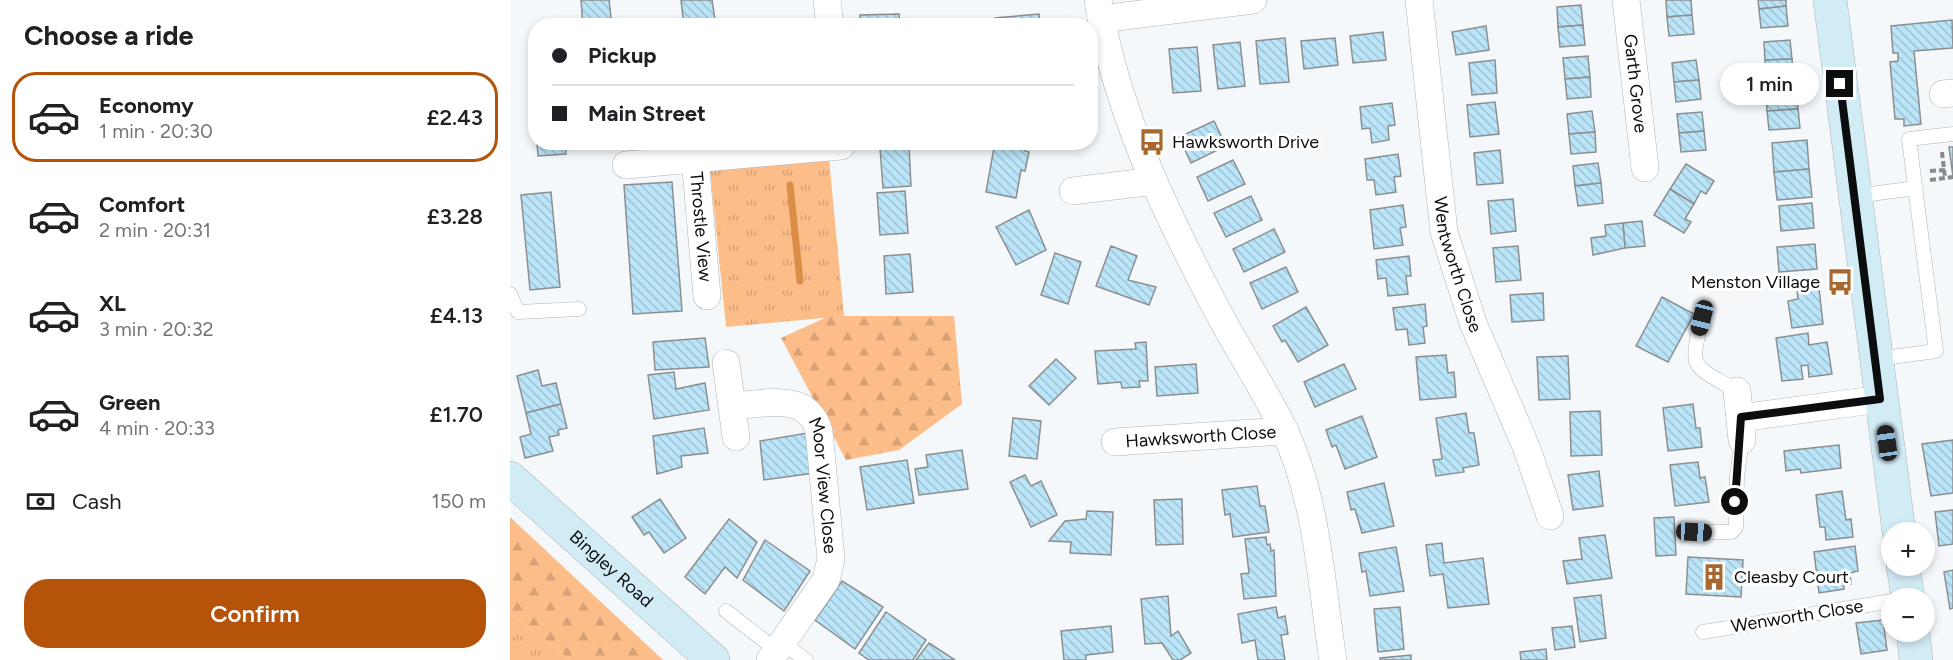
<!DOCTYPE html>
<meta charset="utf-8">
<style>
:root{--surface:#fff;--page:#f2f2f2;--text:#202124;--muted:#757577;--line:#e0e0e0;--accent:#b45309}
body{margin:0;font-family:Figtree,sans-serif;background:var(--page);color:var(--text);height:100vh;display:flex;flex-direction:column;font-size:22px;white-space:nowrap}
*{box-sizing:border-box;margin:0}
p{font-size:20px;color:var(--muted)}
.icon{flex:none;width:33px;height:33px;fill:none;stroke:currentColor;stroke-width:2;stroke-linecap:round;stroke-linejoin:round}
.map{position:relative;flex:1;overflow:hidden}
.drawer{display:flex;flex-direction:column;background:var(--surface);width:510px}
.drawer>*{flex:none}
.top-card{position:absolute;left:18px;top:18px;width:570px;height:132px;border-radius:24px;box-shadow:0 3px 9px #0003;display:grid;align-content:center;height:132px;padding:0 24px;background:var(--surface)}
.fabs{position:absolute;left:1371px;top:522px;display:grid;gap:12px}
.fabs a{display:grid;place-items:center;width:54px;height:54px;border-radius:50%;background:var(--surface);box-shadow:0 3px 9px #0003;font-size:30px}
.end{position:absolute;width:27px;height:27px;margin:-14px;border:8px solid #0c0d0e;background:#fff;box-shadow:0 0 0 3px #fff}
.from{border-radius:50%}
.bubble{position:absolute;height:42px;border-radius:21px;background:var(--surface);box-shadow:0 3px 9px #0003;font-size:20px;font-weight:600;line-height:42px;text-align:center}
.car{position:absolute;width:18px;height:36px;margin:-18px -9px;border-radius:8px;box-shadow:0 0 4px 2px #0007;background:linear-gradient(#222 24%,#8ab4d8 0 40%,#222 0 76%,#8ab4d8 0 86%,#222 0)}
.top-card b{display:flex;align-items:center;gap:21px;height:57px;font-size:22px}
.top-card b+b{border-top:2px solid var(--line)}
.top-card i{width:15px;height:15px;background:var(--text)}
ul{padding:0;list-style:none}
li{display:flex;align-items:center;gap:18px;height:90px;margin:0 12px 9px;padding:0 12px;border:3px solid transparent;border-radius:24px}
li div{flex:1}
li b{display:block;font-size:22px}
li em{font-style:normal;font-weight:600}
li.current{border-color:var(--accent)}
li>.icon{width:54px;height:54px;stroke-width:1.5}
h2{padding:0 24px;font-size:27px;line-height:72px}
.pay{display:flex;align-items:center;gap:15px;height:66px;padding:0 24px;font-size:22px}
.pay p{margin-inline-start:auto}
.cta{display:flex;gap:12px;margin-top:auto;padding:12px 24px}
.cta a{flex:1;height:69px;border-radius:24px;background:var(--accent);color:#fff;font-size:24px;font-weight:600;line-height:69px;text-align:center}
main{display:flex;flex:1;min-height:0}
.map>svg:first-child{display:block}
.grass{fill:url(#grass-tufts)}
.forest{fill:url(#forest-firs)}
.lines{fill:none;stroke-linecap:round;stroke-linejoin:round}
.stream{stroke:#d98d47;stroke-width:7}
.building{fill:url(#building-back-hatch);stroke:#8c8f91;stroke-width:1.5}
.lane-casing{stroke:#b0b3b5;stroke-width:15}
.street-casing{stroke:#b0b3b5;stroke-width:28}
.secondary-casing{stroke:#b0b3b5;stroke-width:34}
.path{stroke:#888b8d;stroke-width:4;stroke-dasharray:6 3;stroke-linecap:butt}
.lane{stroke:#fff;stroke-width:14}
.street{stroke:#fff;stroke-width:27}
.secondary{stroke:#d2ecf6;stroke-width:33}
.route{stroke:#0c0d0e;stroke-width:8}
.labels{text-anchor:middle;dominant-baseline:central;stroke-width:6;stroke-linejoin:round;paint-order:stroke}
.street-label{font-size:18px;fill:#0c0d0e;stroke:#fff}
.poi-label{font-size:18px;fill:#0c0d0e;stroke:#fff;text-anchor:start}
</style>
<main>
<section class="drawer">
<h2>Choose a ride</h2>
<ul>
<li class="current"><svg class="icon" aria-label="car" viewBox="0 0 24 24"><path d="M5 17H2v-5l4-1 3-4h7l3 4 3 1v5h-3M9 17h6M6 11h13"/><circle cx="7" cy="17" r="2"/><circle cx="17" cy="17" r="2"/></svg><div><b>Economy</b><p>1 min · 20:30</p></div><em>£2.43</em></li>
<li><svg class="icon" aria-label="car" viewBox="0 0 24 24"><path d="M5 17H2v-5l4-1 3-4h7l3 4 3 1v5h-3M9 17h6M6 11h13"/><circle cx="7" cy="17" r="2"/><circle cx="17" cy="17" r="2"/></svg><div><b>Comfort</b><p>2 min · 20:31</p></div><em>£3.28</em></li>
<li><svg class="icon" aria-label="car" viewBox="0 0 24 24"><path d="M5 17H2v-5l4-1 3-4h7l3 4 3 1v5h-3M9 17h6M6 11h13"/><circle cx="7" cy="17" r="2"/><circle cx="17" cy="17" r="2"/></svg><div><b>XL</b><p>3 min · 20:32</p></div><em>£4.13</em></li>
<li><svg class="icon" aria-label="car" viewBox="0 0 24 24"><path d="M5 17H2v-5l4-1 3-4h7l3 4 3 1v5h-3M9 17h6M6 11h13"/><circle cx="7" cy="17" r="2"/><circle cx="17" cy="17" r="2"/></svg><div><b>Green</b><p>4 min · 20:33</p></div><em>£1.70</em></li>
</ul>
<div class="pay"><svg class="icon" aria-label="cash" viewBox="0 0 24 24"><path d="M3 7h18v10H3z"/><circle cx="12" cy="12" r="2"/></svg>Cash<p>150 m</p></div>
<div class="cta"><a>Confirm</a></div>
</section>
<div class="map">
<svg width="1443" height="660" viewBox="0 0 1443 660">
<defs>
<pattern id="grass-tufts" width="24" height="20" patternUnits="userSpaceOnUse" patternTransform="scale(1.5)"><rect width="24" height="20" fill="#fcbd89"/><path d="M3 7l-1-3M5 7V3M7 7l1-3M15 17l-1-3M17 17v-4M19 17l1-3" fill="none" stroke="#d7a175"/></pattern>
<pattern id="forest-firs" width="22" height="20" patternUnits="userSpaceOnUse" patternTransform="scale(1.5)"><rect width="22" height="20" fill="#fcbd89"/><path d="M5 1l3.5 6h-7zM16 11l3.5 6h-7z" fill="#d7a175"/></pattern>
<pattern id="building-back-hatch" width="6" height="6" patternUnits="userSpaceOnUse" patternTransform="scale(1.5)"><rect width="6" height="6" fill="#bae4f7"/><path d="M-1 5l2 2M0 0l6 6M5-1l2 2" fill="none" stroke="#9fc2d3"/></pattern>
</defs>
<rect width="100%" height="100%" fill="#f4f8fa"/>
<g class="grass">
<path d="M319,159l15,157 -118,11 -16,-157z"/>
<path d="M0,613l60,47h-60z"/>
</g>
<g class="forest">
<path d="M319,316h125l8,88 -63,46 -53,10 -65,-122z"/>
<path d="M0,517l153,143h-93l-60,-47z"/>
</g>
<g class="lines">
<path class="stream" d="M280,185l10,96"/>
</g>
<g class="building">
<path d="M71,0h28l3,26h-29z"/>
<path d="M171,0h31l4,26h-32z"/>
<path d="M1156,0h25l1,15 -25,2z"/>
<path d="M1248,0h28v6l-27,3z"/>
<path d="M1071,5l2,20 -25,2 -1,-20z"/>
<path d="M1276,6l2,20 -27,2 -2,-19z"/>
<path d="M389,14l1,12h-40v-11z"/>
<path d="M529,14l1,12h-44l-1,-8z"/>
<path d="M1182,15l2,19 -25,2 -2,-19z"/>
<path d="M1442,20l1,28 -39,3 7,73 -17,2v-7h-9l-5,-57 8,-1v-8h-5l-2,-27z"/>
<path d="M1073,25l2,20 -25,2 -2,-20z"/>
<path d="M976,26l3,24 -33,5 -4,-23z"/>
<path d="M873,32l3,28 -33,3 -3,-27z"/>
<path d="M775,38l4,44 -29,2 -4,-43z"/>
<path d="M825,38l3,27 -34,4 -3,-28z"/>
<path d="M1280,40l2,19 -27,1 -1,-18z"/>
<path d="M730,42l5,44 -27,3 -5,-44z"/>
<path d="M687,47l4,44 -28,2 -4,-44z"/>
<path d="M1078,56l2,21 -25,2 -2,-21z"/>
<path d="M1282,59l1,18 -26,2 -2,-19z"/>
<path d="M985,60l2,33 -25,2 -3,-32z"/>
<path d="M1186,60l3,20 -25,2 -2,-19z"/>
<path d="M20,62h6v64z"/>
<path d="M1080,77l1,20 -24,2 -2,-20z"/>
<path d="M1189,80l2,19 -25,3 -2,-20z"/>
<path d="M1287,90l1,19 -31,2 -1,-19z"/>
<path d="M985,102l4,32 -29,3 -3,-32z"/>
<path d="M882,103l3,22 -7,1 1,14 -17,3 -2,-15 -8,1 -2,-22z"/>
<path d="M1288,109l2,19 -31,2 -2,-19z"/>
<path d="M1082,111l3,21 -26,2 -2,-20z"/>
<path d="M1192,112l2,19 -25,2 -2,-19z"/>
<path d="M704,121l12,25 -35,17 -12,-26z"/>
<path d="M1194,131l2,19 -25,2 -2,-19z"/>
<path d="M1085,132l1,20 -25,2 -2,-20z"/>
<path d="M1297,140l2,29 -35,3 -2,-29z"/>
<path d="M27,142h28l1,12 -28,2z"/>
<path d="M485,142h31l-1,9 4,1 -4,19 -4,-1 -5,28 -30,-6z"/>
<path d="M399,146l2,40 -28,2 -3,-40z"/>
<path d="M1439,147h4v30z"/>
<path d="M990,150l3,33 -26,2 -3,-32z"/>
<path d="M888,154l3,22 -7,1 2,15 -20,3 -2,-15h-7l-2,-21z"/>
<path d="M723,160l12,24 -37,17 -11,-24z"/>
<path d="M1088,163l3,20 -26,3 -2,-20z"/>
<path d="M1176,164l28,17 -8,13 -5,-3 -7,13 -24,-15z"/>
<path d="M1299,169l3,28 -35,3 -3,-28z"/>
<path d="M162,182l10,129 -49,3 -9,-129z"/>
<path d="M1091,183l2,20 -25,3 -3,-20z"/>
<path d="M1160,189l24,15 -9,15 6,3 -7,11 -30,-18z"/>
<path d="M395,191l3,42 -28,2 -3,-42z"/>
<path d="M41,192l9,95 -30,3 -9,-95z"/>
<path d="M741,196l11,24 -36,17 -12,-24z"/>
<path d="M1003,199l3,32 -25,3 -3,-33z"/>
<path d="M1302,203l2,25 -33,3 -2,-25z"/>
<path d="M893,205l3,22 -6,1 3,17 -29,4 -4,-39z"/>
<path d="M519,210l17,40 -30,15 -20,-38z"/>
<path d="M1132,221l3,25 -20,2 -2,-25z"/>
<path d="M1113,223l2,25 -32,7 -2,-17 15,-2 -1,-11z"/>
<path d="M764,229l11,23 -41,20 -11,-23z"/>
<path d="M1305,244l2,25 -38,3 -2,-25z"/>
<path d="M601,246l26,10 -9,24 28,7 -7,18 -53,-19z"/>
<path d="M1008,246l3,34 -25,2 -3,-34z"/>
<path d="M545,253l26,9 -13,42 -27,-9z"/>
<path d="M400,254l3,38 -27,2 -2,-38z"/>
<path d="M899,256l2,20h-5l2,18 -20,2 -2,-18 -8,1 -2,-19z"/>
<path d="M776,267l12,25 -36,17 -12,-26z"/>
<path d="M1308,279l5,45 -31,4 -4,-27 10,-2 -2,-18z"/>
<path d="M1033,293l1,27 -32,2 -2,-27z"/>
<path d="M1152,297l32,17 -26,48 -32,-16z"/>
<path d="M915,304l2,22 -4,1 2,16 -16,2 -2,-16 -11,1 -3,-22z"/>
<path d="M796,307l22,38 -30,17 -13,-22 -3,2 -9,-16z"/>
<path d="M1298,333l1,12 18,-3 5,32 -23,3 -1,-12 -7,1 2,13 -21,2 -6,-43z"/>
<path d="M195,338l4,29 -54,3 -2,-28z"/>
<path d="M636,342l2,39h-9l1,6 -18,1 -1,-6 -23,2 -3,-33 41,-2 -1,-6z"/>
<path d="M936,355l2,18 6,-1 2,25 -36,3 -4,-43z"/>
<path d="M1058,356l2,43 -31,1 -2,-43z"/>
<path d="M546,359l20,19 -27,27 -20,-19z"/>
<path d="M686,364l2,29 -41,3 -2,-29z"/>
<path d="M834,364l12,25 -41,18 -11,-25z"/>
<path d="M28,370l4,16 14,-3 5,21 -35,9 -9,-37z"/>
<path d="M164,372l2,17 29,-6 4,27 -55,9 -6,-44z"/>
<path d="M51,404l6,24 -9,2 1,5 -10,2 4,14 -28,7 -5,-21 11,-3 -5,-21z"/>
<path d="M1183,404l3,24h4l2,19 -34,4 -5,-43z"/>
<path d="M1090,411l2,44 -31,1 -1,-44z"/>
<path d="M956,413l3,20h5l5,32 -16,3 1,4 -28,4 -3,-16 9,-1 -6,-41z"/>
<path d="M852,416l15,41 -32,12 -9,-24 -4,2 -6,-17z"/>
<path d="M503,418l28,3 -4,38 -28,-3z"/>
<path d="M194,428l4,25 -27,3 1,11 -25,7 -4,-38z"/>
<path d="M297,433l7,40 -50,7 -4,-39z"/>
<path d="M1443,440v53l-22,3 -9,-52z"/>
<path d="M1329,445l2,23 -40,5 -1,-4 -14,2 -2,-20z"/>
<path d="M452,450l6,39 -49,6 -4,-26 13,-2 -2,-12z"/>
<path d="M397,460l7,43 -47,7 -7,-43z"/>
<path d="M1188,462l2,16 5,-1 4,25 -34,4 -5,-41z"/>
<path d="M1089,471l4,35 -30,4 -5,-35z"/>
<path d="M515,475l6,11 10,-5 16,34 -26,12 -21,-45z"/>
<path d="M874,483l10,43 -32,7 -7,-24 -4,1 -4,-18z"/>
<path d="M747,486l3,20h5l4,26 -36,5 -3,-23 -5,1 -3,-25z"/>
<path d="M1332,491l4,29 5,-1 2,18 -27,3 -1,-13h-5l-4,-32z"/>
<path d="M150,499l26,39 -22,15 -15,-21 -5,3 -12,-18z"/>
<path d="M672,499l1,45 -27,1 -2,-45z"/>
<path d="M1443,510v34l-14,2 -4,-34z"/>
<path d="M577,511l26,1 -2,43 -41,-2 1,-11 -22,-1 16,-20 21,-2z"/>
<path d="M1164,517l2,38 -20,1 -2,-38z"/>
<path d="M219,519l28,23 -20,36 -12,-11 -20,27 -20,-17z"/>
<path d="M1095,535l7,43 -45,6 -4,-23 19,-2 -3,-21z"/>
<path d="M756,537l1,8 3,-1 1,7 3,-1 2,46 -32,3 -3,-25 8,-1 -4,-34z"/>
<path d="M255,540l45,31 -26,40 -41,-31z"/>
<path d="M932,543l2,20 39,-5 6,46 -41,4 -5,-34 -13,2 -4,-31z"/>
<path d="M1345,546l3,25 -8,2 1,11 -7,1v4l-25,4 -5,-41z"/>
<path d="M886,547l8,44 -34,5 -4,-25 -4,1 -3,-19z"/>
<path d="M1178,557l55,3 -2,37 -55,-3z"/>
<path d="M1443,570v38l-3,1 -6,-37z"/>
<path d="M332,581l41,26 -28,42 -40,-29z"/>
<path d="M1091,595l5,43 -26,4 -6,-44z"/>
<path d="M658,596l3,40 7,-5 13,22 -11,7h-7l-11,-17 -17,1 -4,-45z"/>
<path d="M766,607l2,11 7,-2 3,18 -7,1 4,25h-27l-3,-20 -13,3 -4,-29z"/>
<path d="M890,607l4,42 -26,3 -4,-43z"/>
<path d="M376,612l40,28 -13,20h-44l-10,-7z"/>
<path d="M1373,620l4,30 -26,4 -5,-31z"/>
<path d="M601,626l2,26 -27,3v5h-22l-3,-29z"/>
<path d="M1062,626l3,21 -20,3 -3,-22z"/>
<path d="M419,643l26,17h-39z"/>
<path d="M1036,649l1,11h-26l-1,-8z"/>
<path d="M901,655v5h-31v-2z"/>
</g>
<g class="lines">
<defs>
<g id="lane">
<path d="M1346,196l60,-8"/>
<path d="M0,294l8,18 61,-3"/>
<path d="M1192,318c-13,54 -10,46 35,73"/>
<path d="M1367,359l59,-8 -27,-212 44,-5"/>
<path d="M1184,532h38l4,-5 1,-51 5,-36"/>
<path d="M216,611l50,39"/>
<path d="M1193,632l189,-31"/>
<path d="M272,643l24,17"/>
</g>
<g id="street">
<path d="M317,0l3,26"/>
<path d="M588,0c17,108 67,212 118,308 21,41 48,80 68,122 34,71 37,154 49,230"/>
<path id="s1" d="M909,0l25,232 29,91 54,126 23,67"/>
<path id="s2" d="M1116,0l19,168"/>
<path d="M591,19l152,-19"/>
<path d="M1433,94l10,-1"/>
<path id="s3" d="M185,158l12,138"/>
<path d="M116,165l215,-19 -1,-4"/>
<path d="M563,191l81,-10"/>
<path d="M216,363l10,74"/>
<path d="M1227,391l5,49"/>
<path id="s4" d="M223,406c32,-2 74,-15 86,25l12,128 -5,21 -56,80"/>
<path d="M1231,418l139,-19"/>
<path id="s5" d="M605,442l170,-11"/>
</g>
<g id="secondary">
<path d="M1320,0l69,532"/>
<path id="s6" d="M0,478l203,182"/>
<path d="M1393,566l5,32"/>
<path d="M1403,632l3,28"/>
</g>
</defs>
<use href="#lane" class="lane-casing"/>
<use href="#street" class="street-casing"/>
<use href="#secondary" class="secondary-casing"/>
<g class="path">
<path d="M1432,152l3,26"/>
<path d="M1420,171l15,-1"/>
<path d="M1420,180l23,-3"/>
</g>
<use href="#lane" class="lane"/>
<use href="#street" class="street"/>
<use href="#secondary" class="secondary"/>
</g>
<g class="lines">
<path class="route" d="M1225,502l6,-85 139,-18 -40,-315"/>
</g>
<defs>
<symbol id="bus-bare" viewBox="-9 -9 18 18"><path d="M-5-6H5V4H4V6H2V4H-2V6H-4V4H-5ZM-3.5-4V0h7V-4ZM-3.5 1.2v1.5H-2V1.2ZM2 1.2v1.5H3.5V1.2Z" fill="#a6682e" stroke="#fff" stroke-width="2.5" paint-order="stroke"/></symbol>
<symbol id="building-bare" viewBox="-9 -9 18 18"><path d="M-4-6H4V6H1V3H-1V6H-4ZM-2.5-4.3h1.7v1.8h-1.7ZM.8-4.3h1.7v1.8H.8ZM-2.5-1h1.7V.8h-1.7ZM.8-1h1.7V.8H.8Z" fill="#a6682e" stroke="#fff" stroke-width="2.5" paint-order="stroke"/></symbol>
</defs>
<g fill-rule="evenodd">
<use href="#bus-bare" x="623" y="123" width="38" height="38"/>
<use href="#bus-bare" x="1311" y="263" width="38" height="38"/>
<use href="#building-bare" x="1185" y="558" width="38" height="38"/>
</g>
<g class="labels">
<g class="street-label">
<text stroke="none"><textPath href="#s2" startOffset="84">Garth Grove</textPath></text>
<text stroke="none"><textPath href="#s3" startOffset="69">Throstle View</textPath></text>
<text stroke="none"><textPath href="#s1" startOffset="268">Wentworth Close</textPath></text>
<text stroke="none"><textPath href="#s5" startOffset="86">Hawksworth Close</textPath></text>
<text stroke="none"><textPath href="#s4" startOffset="154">Moor View Close</textPath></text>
<text stroke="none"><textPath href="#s6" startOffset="136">Bingley Road</textPath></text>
<text transform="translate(1287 616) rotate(-9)">Wenworth Close</text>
</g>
<g class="poi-label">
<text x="662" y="142">Hawksworth Drive</text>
<text x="1310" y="282" text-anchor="end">Menston Village</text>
<text x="1224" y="577">Cleasby Court</text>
</g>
</g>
</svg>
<div class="fabs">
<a>+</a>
<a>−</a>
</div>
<i class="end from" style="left:1225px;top:502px"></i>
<i class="end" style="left:1330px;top:84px"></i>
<div class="bubble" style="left:1210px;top:63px;width:99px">1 min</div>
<i class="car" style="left:1192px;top:318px;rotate:194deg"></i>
<i class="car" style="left:1377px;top:443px;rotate:352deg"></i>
<i class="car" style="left:1184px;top:532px;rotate:93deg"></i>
<div class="top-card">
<b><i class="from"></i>Pickup</b>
<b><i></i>Main Street</b>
</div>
</div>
</main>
